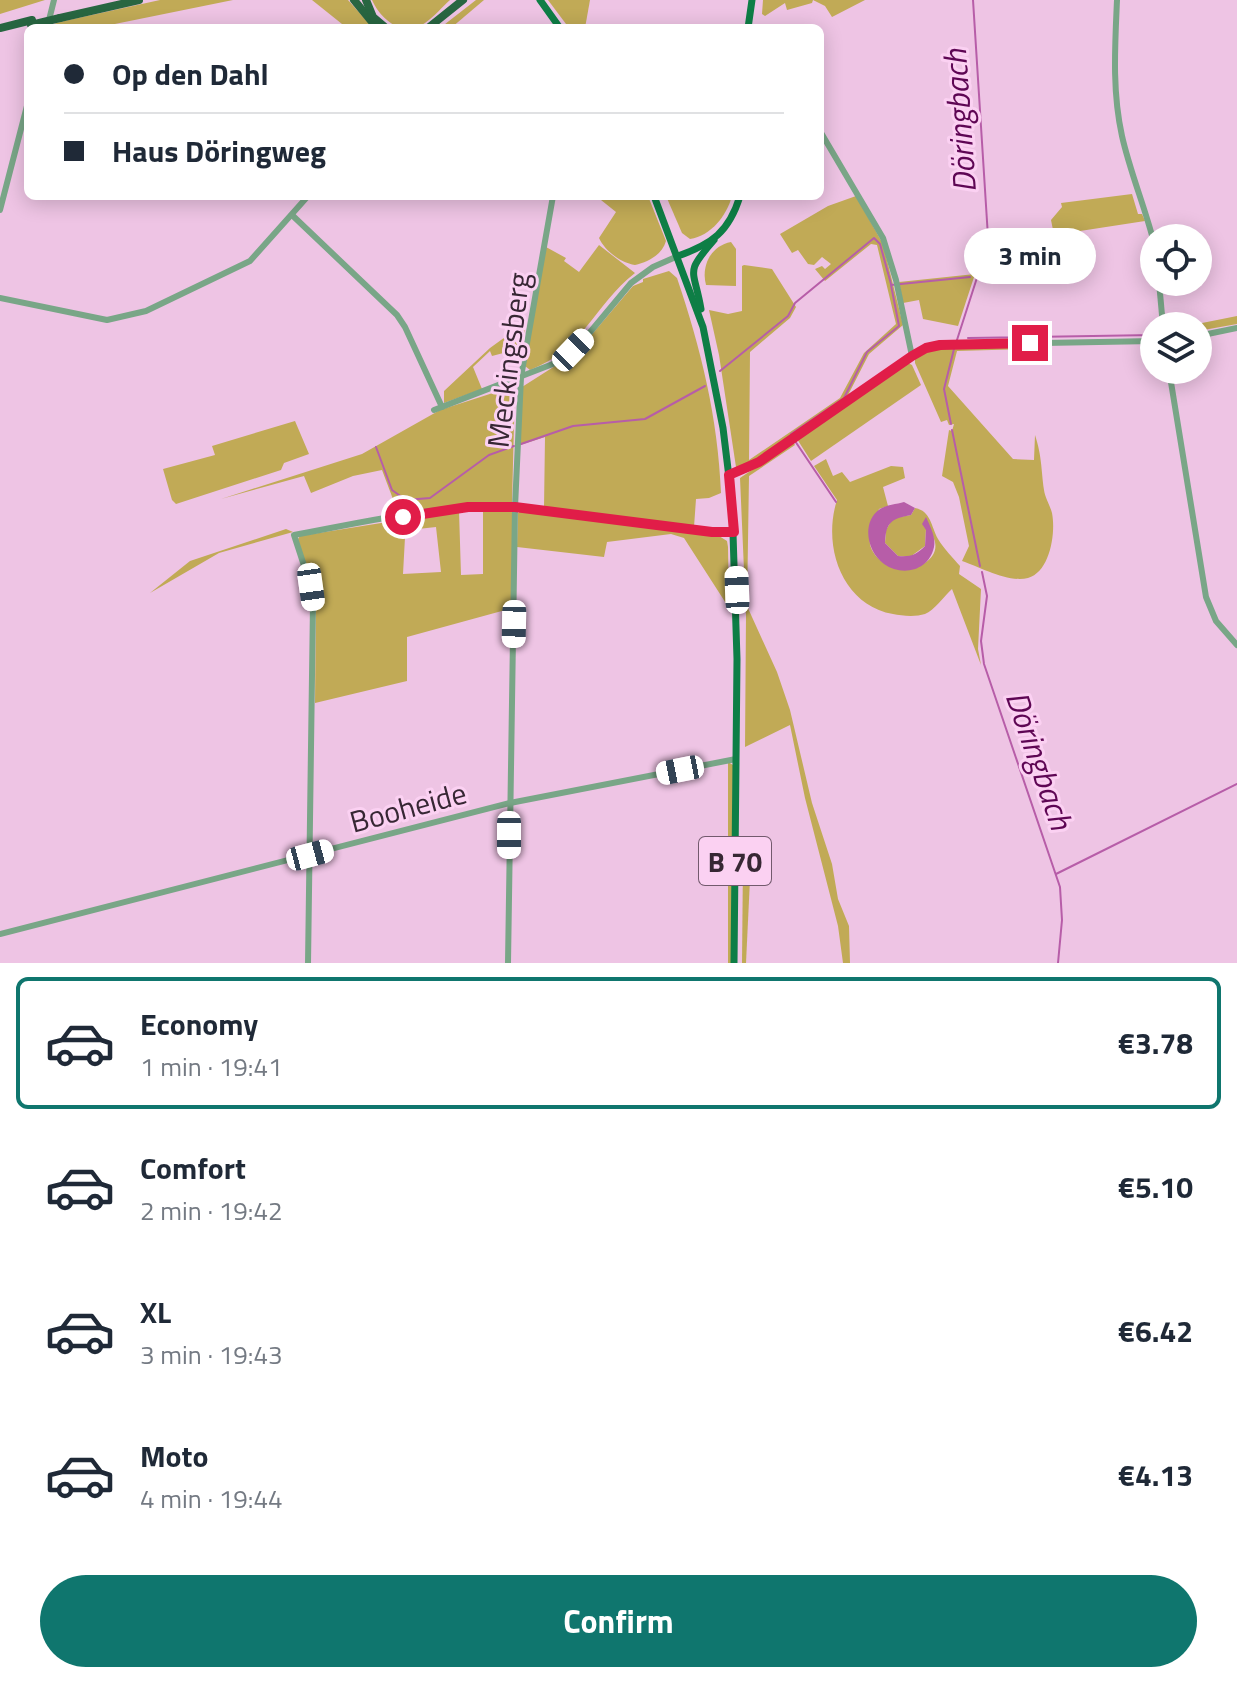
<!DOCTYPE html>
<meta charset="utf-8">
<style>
:root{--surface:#fff;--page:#f2f2f3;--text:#1f2937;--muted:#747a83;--line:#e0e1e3;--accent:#0f766e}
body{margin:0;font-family:"Titillium Web",sans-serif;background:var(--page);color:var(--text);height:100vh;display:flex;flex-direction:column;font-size:30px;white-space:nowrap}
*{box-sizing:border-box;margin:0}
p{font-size:26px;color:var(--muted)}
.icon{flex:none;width:44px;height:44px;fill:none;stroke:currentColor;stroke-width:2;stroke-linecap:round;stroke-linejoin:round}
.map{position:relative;height:963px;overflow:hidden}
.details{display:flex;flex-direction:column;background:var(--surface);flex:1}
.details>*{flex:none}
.hud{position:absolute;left:24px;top:24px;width:800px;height:176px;border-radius:12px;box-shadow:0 4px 20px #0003;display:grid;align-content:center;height:176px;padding:0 40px;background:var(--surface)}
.controls{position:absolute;left:1140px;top:224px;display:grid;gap:16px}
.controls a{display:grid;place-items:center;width:72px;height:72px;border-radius:50%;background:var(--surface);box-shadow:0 4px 20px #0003;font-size:40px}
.end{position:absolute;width:36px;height:36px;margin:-18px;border:10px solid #e11d48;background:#fff;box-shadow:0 0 0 4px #fff}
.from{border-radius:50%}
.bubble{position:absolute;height:56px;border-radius:28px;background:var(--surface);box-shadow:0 4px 20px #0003;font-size:26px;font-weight:700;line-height:56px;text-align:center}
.car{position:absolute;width:24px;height:48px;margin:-24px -12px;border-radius:10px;box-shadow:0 0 6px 2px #0007;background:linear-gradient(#fff 24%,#345 0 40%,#fff 0 76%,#345 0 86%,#fff 0)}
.hud b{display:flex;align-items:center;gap:28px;height:76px;font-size:30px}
.hud b+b{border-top:2px solid var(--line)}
.hud i{width:20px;height:20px;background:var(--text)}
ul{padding:14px 0 0;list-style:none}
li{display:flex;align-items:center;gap:24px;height:132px;margin:0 16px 12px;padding:0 24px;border:4px solid transparent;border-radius:12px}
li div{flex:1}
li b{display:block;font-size:30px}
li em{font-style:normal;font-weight:700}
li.active{border-color:var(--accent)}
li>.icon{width:72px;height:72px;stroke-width:1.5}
.primary-button{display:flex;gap:16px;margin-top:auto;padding:16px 40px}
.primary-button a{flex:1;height:92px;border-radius:48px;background:var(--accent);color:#fff;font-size:32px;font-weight:700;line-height:92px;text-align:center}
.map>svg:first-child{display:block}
.green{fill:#c1aa56}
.water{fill:#b75da8}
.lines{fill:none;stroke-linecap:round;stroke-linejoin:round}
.stream{stroke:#b75da8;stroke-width:2}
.minor{stroke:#79a687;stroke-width:6}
.major{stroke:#0e7e46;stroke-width:7}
.highway{stroke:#286641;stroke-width:8}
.highway-bridge{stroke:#286641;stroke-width:8}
.route{stroke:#e11d48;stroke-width:10}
.labels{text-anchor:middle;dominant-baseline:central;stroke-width:6;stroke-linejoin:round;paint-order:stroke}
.shield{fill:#fbd1f2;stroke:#725a6d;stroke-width:2}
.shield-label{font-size:28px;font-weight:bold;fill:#372734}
.street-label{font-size:30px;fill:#372734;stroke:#fbd1f2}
.water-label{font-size:32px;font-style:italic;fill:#5e0654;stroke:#fbd1f2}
</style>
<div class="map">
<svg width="1237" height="963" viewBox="0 0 1237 963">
<rect width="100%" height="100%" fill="#eec4e4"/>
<g class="green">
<path d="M0,0h45l-45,14z"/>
<path d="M160,0h73l-128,26 -55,2 1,-3 9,-3z"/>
<path d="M312,0h36l25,28h-26z"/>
<path d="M372,0h78c-8,7 -16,17 -25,23 -22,15 -44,-3 -53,-23z"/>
<path d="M476,0h8l-33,28h-11z"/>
<path d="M548,0h42l-5,28h-16z"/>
<path d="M763,0h102l-33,17 -7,-11 -12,-6 -1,3 -25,7 -2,-7 -20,13 -3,-2z"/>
<path d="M1132,194l6,20h4l3,7 -91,14 -3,-15 11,-13 -1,-4z"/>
<path d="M596,196h52l18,45c-4,14 -18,21 -31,24 -14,-2 -30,-14 -36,-27l17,-26z"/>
<path d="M666,196h66c-5,19 -21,40 -42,43l-8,-6z"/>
<path d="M856,196l27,48 20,81 -34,29 -22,43 -95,66 -11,5 -5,-1 -17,-112 -10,-45 19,4 14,-3v-45l2,-1 28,4 24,38 -6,11 -40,34 -1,108 91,-62 24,-45 32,-29 -19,-79 -6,-1 -46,37 -10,-12 7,-3 3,3 6,-5 -9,-7 -8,8 -6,-1 -10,-14 -6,3 -12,-19 48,-28z"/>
<path d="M731,242l5,7v37l-30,-1c-5,-18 4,-39 25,-43z"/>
<path d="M599,245l36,28c-42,33 -51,76 -105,97l-5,-4 21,-119 20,11 -2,3 15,11z"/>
<path d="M669,271l8,7c24,71 41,140 44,215l-12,5 -13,1 -2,28 -150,-19 1,-71 -25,8 2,-58 55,-35 56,-66 10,-4v-3z"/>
<path d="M975,274l-17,52 -35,-7 -4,-19 -16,3 -4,-21z"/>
<path d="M1237,316v8l-39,7v-5h-11z"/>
<path d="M526,322l-4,26 -30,8 -2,-5 -17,16 9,22 -38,14v-12l46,-43z"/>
<path d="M1026,346l3,3 -72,2 -9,35 65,73 21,1 1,-25c7,22 6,33 9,55 1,8 6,15 8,23 4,20 -2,59 -24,65 -20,5 -48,-11 -66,-17l7,-15 -10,-49 -6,-15 -11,-6 7,-46 3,1 2,-7 -5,1 -2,-5 -6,2 -26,-59v-5l19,-9z"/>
<path d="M908,363l4,2 9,20 -110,76 -14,-22z"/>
<path d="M515,386l-3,116 -3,3h-43l-67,10 -17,-45 -29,6 -42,17 -7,-17 -83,23 141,-45 78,-44z"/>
<path d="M295,421l14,33 -25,9 -3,7 -105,34 -4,-4 -9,-31 52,-14 -3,-9z"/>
<path d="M793,442l2,3 -46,31 -2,130 30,66 13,38 22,93 20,61 6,35 11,27 1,37h-7l-5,-37 -33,-128 -15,-73 -45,22 1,-131 -6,-138z"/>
<path d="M826,459l7,17 9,-4 8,10 41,-16 12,1 2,11 -22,9 5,19 -9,3c-3,10 -8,21 -9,31 -1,6 3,12 6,16 23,26 68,8 58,-17 -2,-5 -9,-11 -12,-15l4,5 -1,17 -15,11 -12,-1 -13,-13 1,-13 7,-12 18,-3 4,-7c16,3 16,18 23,31 6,10 15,19 22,27l-1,8 22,15 -3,60 3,16 -29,-76c-8,7 -18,22 -27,25 -9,3 -23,2 -32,0 -51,-9 -71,-68 -56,-114l-23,-34z"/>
<path d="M483,510h26l4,3v95l-106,29v44l-92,22 1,-99 -18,-65 2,-3 106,-17 -3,55 38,-2 -5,-45 -18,2 -2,-12 43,-6 2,64 22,-1z"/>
<path d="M521,511l198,25 8,5 1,6 1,61 -45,-70 -13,-4 -64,8 -3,15 -87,-10 1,-34z"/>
<path d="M286,529l7,3 -74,21 -69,40 40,-32z"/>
<path d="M728,762l5,3 -2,198h-3z"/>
<path d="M751,858l-5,105h-4l1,-104z"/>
</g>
<path class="water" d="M904,502l11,6 -4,7c-20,4 -25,7 -26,28l13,13c13,1 18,-1 27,-10l1,-16 -4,-6 4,-7c4,9 10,20 8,30 -5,24 -32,30 -50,17 -17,-12 -23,-42 -4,-55 6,-4 17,-5 24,-7z"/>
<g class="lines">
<g class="stream">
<path d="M968,338l186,-3"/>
<path d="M956,343l28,-87 4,-19 -15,-237"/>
<path d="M720,371l68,-55 7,-13 79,-65 6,6 11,40"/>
<path d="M951,424l-7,-35 10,-40"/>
<path d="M952,430l28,136"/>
<path d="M791,434l53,-36 23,-46 32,-26 -8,-41 79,-8"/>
<path d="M795,441l41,61"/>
<path d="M521,444l52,-18 72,-7 60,-33"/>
<path d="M376,447l16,43 14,10 24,-2 59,-43 25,-9"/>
<path d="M982,572l5,24 -6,45 3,23 76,223 2,33 -4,43"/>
<path d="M1056,874l181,-90"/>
</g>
<g class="minor">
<path d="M1117,0c-2,46 -5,91 5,136 8,36 23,71 32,107"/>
<path d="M47,28l7,-28"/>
<path d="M820,131l63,107 13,42 16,76"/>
<path d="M0,210l28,-108"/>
<path d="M292,215l105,100 8,12 37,80"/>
<path d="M1159,282l4,44"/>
<path d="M0,298l107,22 39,-9 104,-50 58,-65"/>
<path d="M1198,336l39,-8"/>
<path d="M1169,370l37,227 10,24 21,24"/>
<path d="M434,410l124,-48 28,-25 45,-54 22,-16 25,-11"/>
<path d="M729,475l30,-13 167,-114 14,-3 214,-4"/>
<path d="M0,934l510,-131 226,-44"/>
<path d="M308,963l5,-359 -2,-17 -17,-52c70,-13 149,-32 220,-28 74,4 147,26 220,25"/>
<path d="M508,963l7,-456 6,-130 32,-181"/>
</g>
<g class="major">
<path d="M540,0l20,28"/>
<path d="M748,28l4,-28"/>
<path d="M654,196l49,131 20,101 9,74 5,157 -3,304"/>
<path d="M678,256c34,-12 51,-24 62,-60"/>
<path d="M701,309c-7,-41 -17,-35 13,-69"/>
</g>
<g class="highway">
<path d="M354,0l23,28"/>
<path d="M366,0l7,17 13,11"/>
<path d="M60,18l79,-18"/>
<path d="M0,28l32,-8"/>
<path d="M428,28l35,-28"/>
</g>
<path class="highway-bridge" d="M31,25l29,-7"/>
</g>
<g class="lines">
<path class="route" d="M403,517l65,-10h47l197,25h22l-5,-57 30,-13 153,-106 14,-8 14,-3 90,-2"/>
</g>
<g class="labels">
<rect class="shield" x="699" y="837" width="72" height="48" rx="6"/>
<g class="shield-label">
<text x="735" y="861">B 70</text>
</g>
<g class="street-label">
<text transform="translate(508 360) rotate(-83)">Meckingsberg</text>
<text transform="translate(408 807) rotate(-15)">Booheide</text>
</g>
<g class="water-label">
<text transform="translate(959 121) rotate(-94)">Döringbach</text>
<text transform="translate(1040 760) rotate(71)">Döringbach</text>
</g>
</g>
</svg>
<div class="controls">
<a><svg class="icon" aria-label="locate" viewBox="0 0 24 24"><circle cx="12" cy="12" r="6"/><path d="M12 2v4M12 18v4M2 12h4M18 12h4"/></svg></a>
<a><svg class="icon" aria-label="layers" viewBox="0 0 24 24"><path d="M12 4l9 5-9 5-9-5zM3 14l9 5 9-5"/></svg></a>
</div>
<i class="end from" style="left:403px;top:517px"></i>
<i class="end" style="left:1030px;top:343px"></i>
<div class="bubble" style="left:964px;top:228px;width:132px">3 min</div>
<i class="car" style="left:573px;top:350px;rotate:44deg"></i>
<i class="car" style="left:311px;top:587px;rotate:172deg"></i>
<i class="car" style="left:737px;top:590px;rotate:358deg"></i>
<i class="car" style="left:514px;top:624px;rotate:181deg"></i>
<i class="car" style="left:680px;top:770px;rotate:259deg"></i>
<i class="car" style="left:509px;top:835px;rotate:180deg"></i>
<i class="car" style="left:310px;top:855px;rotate:75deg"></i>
<div class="hud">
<b><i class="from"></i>Op den Dahl</b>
<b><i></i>Haus Döringweg</b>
</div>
</div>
<section class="details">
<ul>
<li class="active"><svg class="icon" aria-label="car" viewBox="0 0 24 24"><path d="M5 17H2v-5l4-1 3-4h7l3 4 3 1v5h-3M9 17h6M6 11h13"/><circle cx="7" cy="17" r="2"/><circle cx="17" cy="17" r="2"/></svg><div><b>Economy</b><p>1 min · 19:41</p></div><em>€3.78</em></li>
<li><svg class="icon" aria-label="car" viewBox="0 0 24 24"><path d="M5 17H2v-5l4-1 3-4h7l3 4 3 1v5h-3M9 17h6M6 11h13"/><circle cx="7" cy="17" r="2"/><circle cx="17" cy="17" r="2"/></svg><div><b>Comfort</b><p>2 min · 19:42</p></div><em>€5.10</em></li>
<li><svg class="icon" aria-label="car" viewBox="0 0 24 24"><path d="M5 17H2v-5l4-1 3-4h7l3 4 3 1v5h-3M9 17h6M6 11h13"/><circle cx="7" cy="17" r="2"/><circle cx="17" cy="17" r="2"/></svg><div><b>XL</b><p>3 min · 19:43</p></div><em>€6.42</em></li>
<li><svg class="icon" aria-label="car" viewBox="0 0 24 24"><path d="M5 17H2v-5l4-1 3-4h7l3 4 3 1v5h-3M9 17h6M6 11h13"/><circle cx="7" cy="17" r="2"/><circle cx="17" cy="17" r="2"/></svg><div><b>Moto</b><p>4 min · 19:44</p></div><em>€4.13</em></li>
</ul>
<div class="primary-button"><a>Confirm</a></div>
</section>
